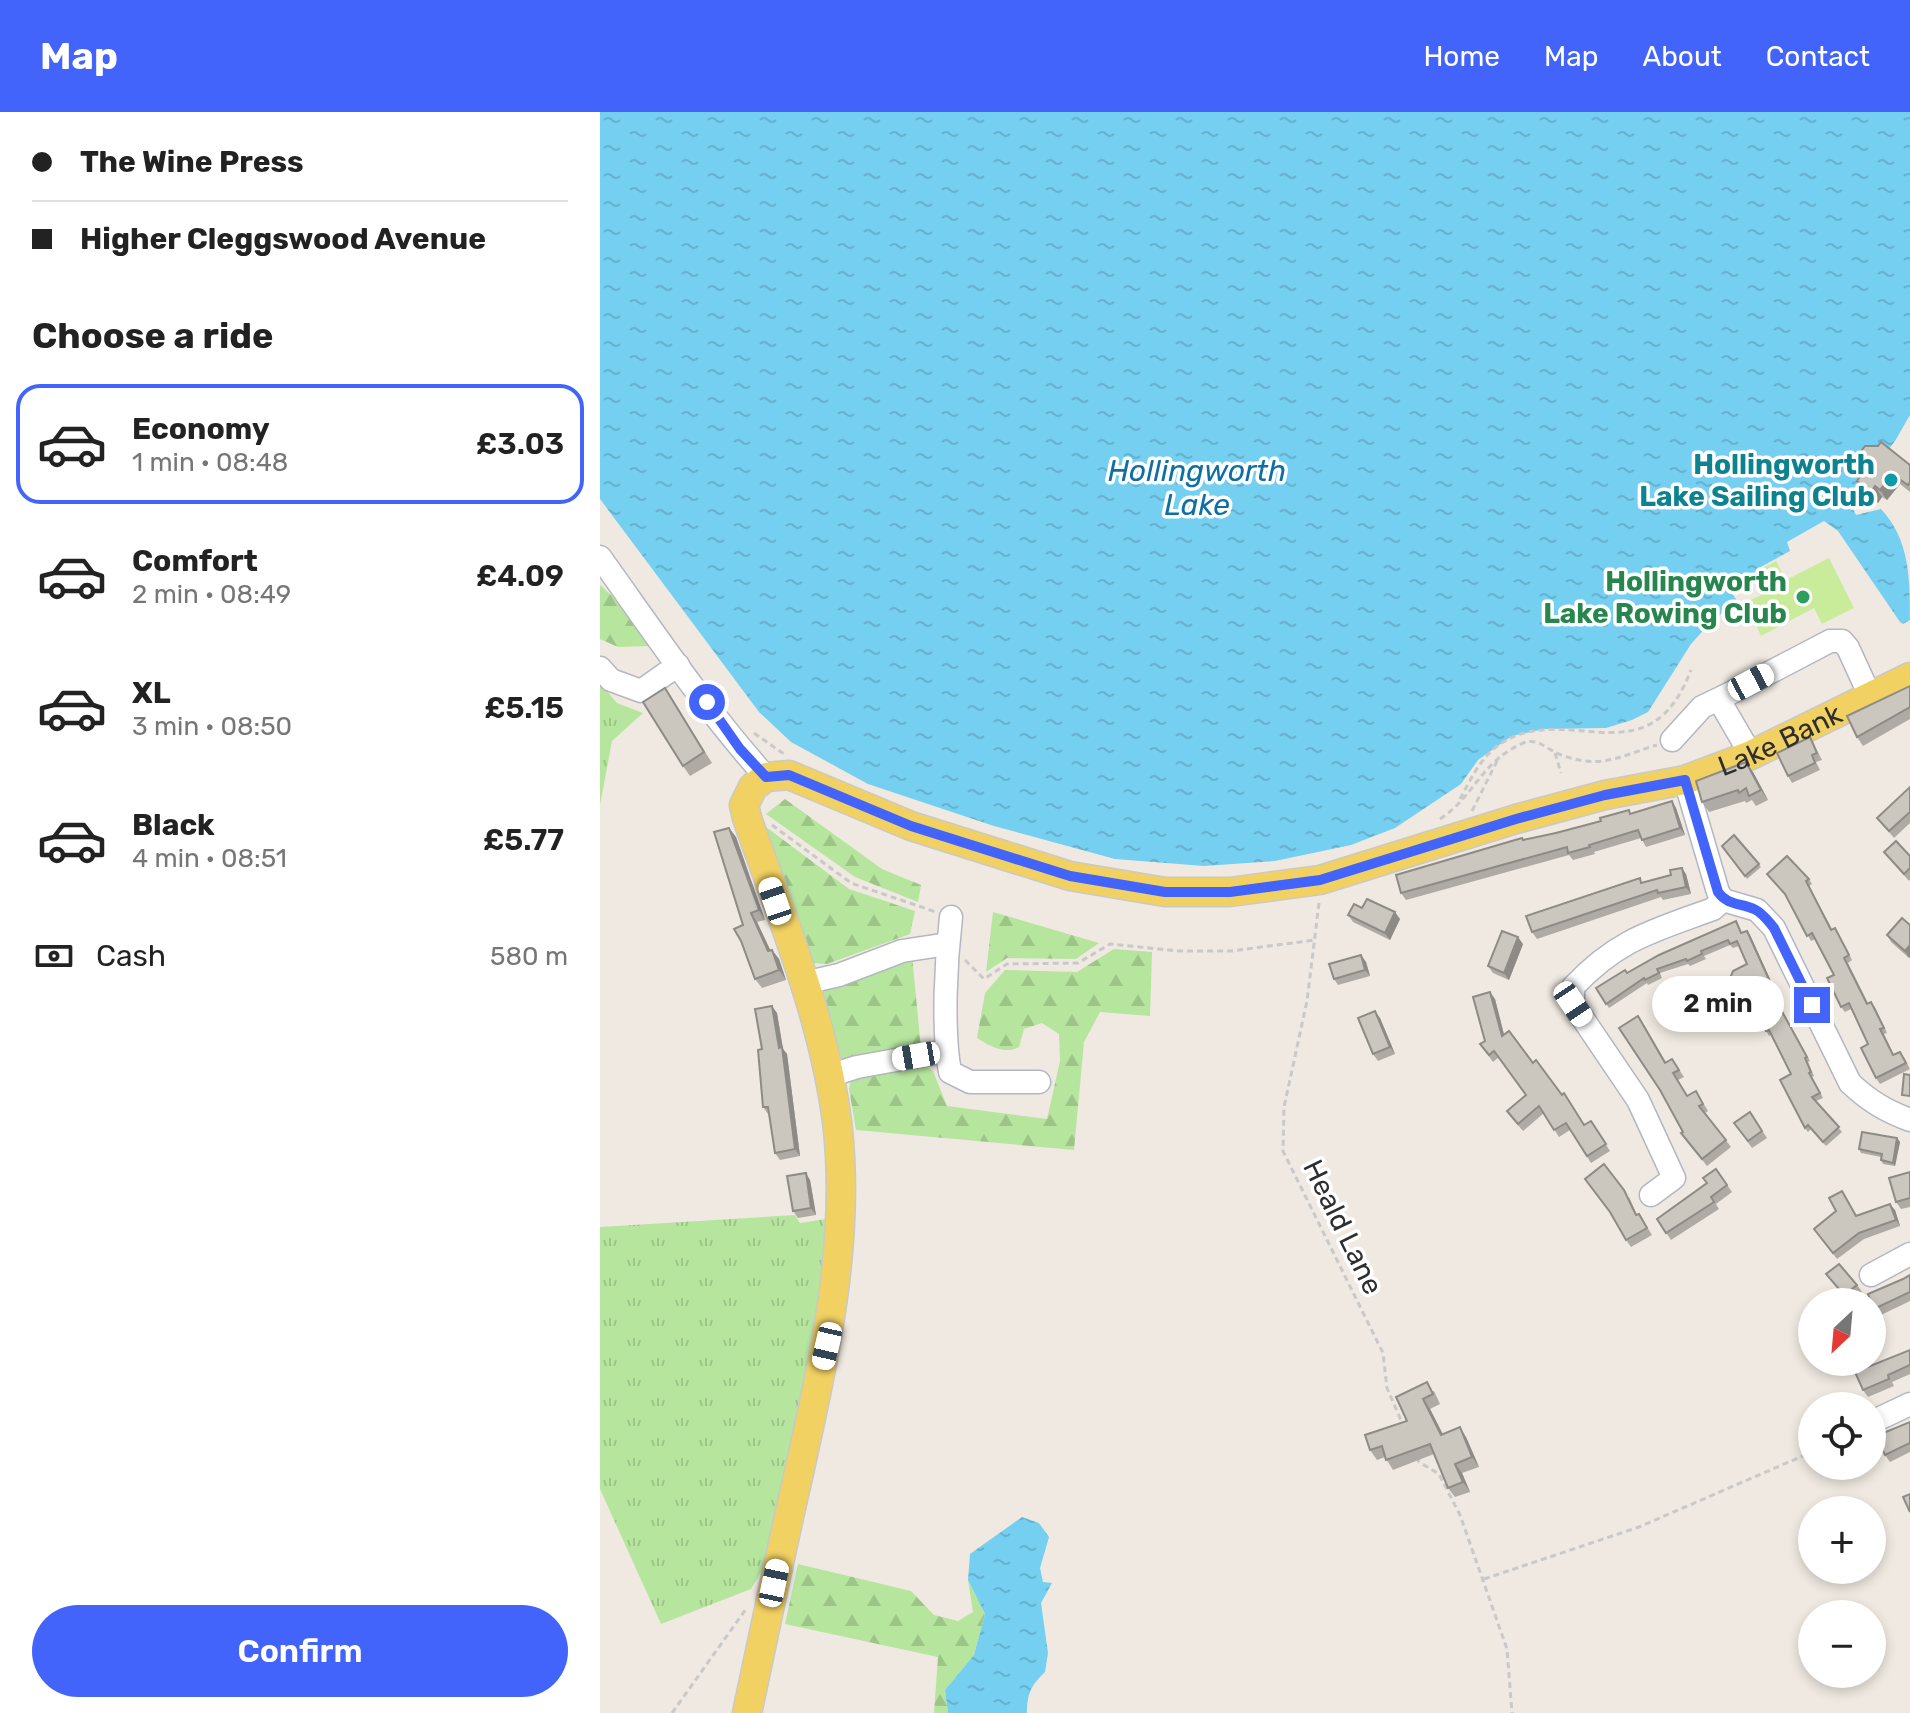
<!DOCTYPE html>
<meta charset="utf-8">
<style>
:root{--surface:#fff;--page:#f6f6f6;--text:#222;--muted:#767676;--line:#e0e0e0;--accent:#4264fb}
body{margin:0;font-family:Rubik,sans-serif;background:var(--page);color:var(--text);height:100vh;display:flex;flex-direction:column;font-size:30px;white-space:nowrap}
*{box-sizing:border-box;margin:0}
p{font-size:26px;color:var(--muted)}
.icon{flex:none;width:44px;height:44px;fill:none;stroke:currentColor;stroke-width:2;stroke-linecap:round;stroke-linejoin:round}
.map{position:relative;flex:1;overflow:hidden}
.drawer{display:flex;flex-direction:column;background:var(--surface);width:600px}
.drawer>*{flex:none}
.hud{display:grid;align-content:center;height:176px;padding:0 32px;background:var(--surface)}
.needle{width:52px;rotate:206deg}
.tools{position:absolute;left:1198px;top:1176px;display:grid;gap:16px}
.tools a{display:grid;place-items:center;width:88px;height:88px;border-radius:50%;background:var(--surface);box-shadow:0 4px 12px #0003;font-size:40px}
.end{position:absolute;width:36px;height:36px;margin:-18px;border:10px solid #4264fb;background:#fff;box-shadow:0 0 0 4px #fff}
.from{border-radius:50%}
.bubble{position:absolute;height:56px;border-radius:28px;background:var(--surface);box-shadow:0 4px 12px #0003;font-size:26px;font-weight:600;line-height:56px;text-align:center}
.car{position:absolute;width:24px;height:48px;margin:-24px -12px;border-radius:10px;box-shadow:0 0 6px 2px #0007;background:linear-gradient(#fff 24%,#345 0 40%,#fff 0 76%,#345 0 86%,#fff 0)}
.hud b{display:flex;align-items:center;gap:28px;height:76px;font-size:30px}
.hud b+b{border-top:2px solid var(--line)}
.hud i{width:20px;height:20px;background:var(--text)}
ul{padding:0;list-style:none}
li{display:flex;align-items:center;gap:24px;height:120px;margin:0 16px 12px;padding:0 16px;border:4px solid transparent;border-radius:24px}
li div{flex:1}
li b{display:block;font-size:30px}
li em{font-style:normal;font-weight:600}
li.selected{border-color:var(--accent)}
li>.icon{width:72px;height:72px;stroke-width:1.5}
h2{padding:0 32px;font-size:36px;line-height:96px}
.pay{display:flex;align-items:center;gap:20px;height:88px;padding:0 32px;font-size:30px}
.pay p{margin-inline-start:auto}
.button{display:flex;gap:16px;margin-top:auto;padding:16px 32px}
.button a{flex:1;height:92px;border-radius:48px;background:var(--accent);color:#fff;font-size:32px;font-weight:600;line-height:92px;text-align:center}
header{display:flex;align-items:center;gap:48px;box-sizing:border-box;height:112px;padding:0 40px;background:var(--accent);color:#fff}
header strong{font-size:38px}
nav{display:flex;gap:44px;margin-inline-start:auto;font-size:28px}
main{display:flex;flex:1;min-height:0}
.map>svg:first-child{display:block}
.grass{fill:url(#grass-tufts)}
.forest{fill:url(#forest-firs)}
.pitch{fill:#c9ec9a}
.water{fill:url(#water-ripples)}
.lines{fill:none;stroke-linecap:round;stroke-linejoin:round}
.minor-casing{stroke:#b4b7c1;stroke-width:25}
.major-casing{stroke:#c9c9c9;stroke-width:31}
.path{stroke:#c9c9c9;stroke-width:3;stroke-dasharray:6 4;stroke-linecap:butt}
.minor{stroke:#fff;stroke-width:22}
.major{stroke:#f2d163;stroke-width:28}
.wall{fill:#afaba4}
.shaded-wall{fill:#8e8b86}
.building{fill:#cbc7bf;stroke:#8e8b86;stroke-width:2}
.route{stroke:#4264fb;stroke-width:10}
.culture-dot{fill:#0f9aa8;stroke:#fff;stroke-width:3}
.leisure-dot{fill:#2e9e5b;stroke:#fff;stroke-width:3}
.labels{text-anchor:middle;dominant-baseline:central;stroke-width:7;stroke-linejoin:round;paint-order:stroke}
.culture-label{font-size:28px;font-weight:bold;fill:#0d838f;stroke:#fff;text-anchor:end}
.leisure-label{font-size:28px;font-weight:bold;fill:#27864d;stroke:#fff;text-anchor:end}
.street-label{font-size:28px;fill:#2e2e2e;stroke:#fff}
.water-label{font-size:30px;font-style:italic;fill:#0d6fa3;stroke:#fff}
</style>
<header>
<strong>Map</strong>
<nav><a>Home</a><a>Map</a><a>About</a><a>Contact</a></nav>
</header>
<main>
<section class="drawer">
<div class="hud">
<b><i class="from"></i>The Wine Press</b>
<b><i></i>Higher Cleggswood Avenue</b>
</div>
<h2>Choose a ride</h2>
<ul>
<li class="selected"><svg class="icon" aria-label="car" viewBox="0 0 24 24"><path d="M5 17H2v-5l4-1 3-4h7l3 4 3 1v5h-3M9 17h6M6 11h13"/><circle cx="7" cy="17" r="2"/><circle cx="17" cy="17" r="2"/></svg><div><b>Economy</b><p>1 min · 08:48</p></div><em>£3.03</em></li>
<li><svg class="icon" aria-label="car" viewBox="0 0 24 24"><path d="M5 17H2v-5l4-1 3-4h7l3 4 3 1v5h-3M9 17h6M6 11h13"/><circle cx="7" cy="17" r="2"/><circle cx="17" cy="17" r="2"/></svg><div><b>Comfort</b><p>2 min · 08:49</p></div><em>£4.09</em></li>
<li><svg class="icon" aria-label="car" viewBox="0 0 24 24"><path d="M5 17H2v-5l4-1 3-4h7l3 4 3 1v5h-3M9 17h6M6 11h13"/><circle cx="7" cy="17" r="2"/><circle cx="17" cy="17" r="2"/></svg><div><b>XL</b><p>3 min · 08:50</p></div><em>£5.15</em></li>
<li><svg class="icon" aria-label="car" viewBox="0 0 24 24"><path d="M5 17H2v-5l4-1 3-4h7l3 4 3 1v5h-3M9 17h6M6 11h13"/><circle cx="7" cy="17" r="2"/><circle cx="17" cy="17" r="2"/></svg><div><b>Black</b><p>4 min · 08:51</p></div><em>£5.77</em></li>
</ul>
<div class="pay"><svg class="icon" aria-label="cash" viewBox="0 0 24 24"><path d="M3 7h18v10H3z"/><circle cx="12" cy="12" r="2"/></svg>Cash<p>580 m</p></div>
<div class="button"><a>Confirm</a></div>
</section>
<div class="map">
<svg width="1310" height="1601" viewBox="0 0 1310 1601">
<defs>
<pattern id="grass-tufts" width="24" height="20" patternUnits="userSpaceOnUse" patternTransform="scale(2)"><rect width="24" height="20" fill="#b6e59e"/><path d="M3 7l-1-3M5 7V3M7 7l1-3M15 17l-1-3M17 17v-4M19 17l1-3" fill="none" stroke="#9dc588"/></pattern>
<pattern id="forest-firs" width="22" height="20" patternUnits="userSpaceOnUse" patternTransform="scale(2)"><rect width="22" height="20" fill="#b6e59e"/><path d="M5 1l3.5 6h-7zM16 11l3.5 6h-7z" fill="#9dc588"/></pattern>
<pattern id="water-ripples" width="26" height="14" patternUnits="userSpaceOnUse" patternTransform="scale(2)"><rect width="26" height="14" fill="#75cff0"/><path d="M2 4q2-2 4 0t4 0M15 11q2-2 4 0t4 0" fill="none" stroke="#66b2ce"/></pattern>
</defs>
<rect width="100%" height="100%" fill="#efe9e1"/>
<g class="grass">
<path d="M0,571l17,20 26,10 -31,28 -12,64z"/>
<path d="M195,1103l5,8 26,-4c-6,117 -35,231 -60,345l-15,25 -90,35 -61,-135v-262z"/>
</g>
<g class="forest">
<path d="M0,473l19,17 34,44 -35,1 -18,-8z"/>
<path d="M185,687l97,70 39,16 -3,17 -63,-25 -89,-63z"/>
<path d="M166,715l83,62 66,22 -5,23 -83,30 -15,-1z"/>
<path d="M393,800l106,31 -23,16 -69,-1 -21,14z"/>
<path d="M514,837l38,3 -2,64 -50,-4 -16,30 -10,108 -218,-20 -7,-41 3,-13 70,-12 11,7 14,35 100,13 13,-58 -1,-27 -17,-11 -18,6 -5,18c-15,8 -29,-1 -42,-9l8,-45 20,-23 72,2z"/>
<path d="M312,843l9,94 -78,15 -25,-81z"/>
<path d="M198,1452l113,27 23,24 24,6 15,-9 -5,-32 17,34 -11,41 -29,35 3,23h-14l4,-56 -153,-33z"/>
</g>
<path class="pitch" d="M1229,446l25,50 -32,16 -8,-16 -53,28 -15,-34 22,-10 -9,-22 17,-9 10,19z"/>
<g class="water">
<path d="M0,0h1310v303l-15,26 -46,60 7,14 25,-6c29,31 29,70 29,111l-7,4 -3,-2 -62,-91 -14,-10 -37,21 3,9 -33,18 -3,10 -22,14 5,8 -26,21 -20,22 -43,68 -16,8 -26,8 -62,1 -32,7 -34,24 -17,24 -66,44 -44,17 -76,16 -71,5 -89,-7 -121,-33 -126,-42 -77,-42 -32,-30 -159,-213z"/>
<path d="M422,1405l17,6 10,14 -9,31 3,14 9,1 -11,20 7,50 -3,19c-14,13 -18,22 -18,41h-79l-3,-23 29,-35 11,-41 -17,-34 2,-26z"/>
</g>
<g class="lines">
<defs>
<g id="minor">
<path d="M0,445c53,74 105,152 166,220"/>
<path d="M0,556l11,12 30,11 37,-26"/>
<path d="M1072,628l30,-33 23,-11"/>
<path d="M1151,643l-29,-50 3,-9 105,-55h12l6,7 22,48"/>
<path d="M1085,668l33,112 5,8 34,10 17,18 76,155c19,18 36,28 60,37"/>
<path d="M351,805c-5,43 -9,112 -1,155l20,10h69"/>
<path d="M204,871l35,-8 63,-24 46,-7"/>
<path d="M229,964l28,-9 89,-16"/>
<path d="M1051,1083l23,-17 -36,-78 -65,-96v-17c45,-48 80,-56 140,-78l10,-9"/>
<path d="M1271,1163l39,-21"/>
<path d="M1274,1309l36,-17"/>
</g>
<g id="major">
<path id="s1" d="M147,1601c17,-79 33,-158 51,-236 25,-114 52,-229 40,-347 -12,-107 -56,-211 -91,-312l-3,-13 9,-18 13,-10 23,-2 122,51 159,50 95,16h65l90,-12 196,-61 89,-24 80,-15 66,-25 159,-78"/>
</g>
</defs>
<use href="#minor" class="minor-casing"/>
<use href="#major" class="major-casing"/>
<g class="path">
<path d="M154,621l30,21"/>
<path d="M955,641l6,20"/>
<path d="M860,687c12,-22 22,-45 45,-58 66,-38 144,39 186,-71"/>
<path d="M872,699l27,-54"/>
<path d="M840,707c34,-22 40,-56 81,-75 15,-7 21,2 34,8 6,4 16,6 24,8 29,6 50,-7 78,-15"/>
<path d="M172,713l79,58 85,29"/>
<path d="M719,791l-12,98 -23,106 -1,44 100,202 4,35 16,37"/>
<path d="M365,848l19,19 23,-15 71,-1 32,-19 69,7h52l84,-11"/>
<path d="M817,1345l2,5 20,12 21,41 47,134 5,64"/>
<path d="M884,1467l155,-52 173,-75"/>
<path d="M72,1601l74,-104"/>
</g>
<use href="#minor" class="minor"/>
<use href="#major" class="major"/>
</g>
<g class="wall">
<path d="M1261,349l49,4v27l-10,-8 -13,16 -5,-3 -4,6 -14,-12 -7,-10 9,-14z"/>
<path d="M1310,574v33l-47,27 -6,-9z"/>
<path d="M65,576l47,75 -22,13 -7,-10z"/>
<path d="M1210,625l12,23 -6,2 4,8 -28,13 -4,-7z"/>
<path d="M1153,660l15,28 -12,6 -4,-6 -6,3 -1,-2 -36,11 -7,-10z"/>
<path d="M1310,675v36l-16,15 -17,-20z"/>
<path d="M1072,689l4,7 9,27 -39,12 -5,-9 -47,14 1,2 -22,6 -4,-5 -163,45 -5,-7 123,-53 107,-26z"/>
<path d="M1134,723l27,32 -14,12 -25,-33z"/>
<path d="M136,725l29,83 -8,2 13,28h2l7,9 7,21 -24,8 -7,-9 -12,-54z"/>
<path d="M1284,740l26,4v23l-1,2z"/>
<path d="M1086,762l5,20 -28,6 -2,-3 -124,42 -5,-7 111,-50z"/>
<path d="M1167,762l42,5 3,5 -3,2 23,43 6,4 14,27 -4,3 20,40 3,-1 4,5 12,26 -3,1 10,21 10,2 6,12 -30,15 -4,-6 -8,-34 -17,-35 -6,3 -4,-5 -7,-32 -19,-36 -4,2 -24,-44z"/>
<path d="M762,796l38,11 -10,21 -37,-18 -5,-7z"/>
<path d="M1136,809l6,12 5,-2 3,4 24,53 -3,2 39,71 -2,1 6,14 -2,1 11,21 -7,3 26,31 -16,14 -15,-17 -3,3 -3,-4 -14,-54 -20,-40 -2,2 -3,-5 -10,-28 -8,-18 -6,3 -5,-1 -3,-5 13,-18 -8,-18 -6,2 -3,-3 -26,11 2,3 -16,7 -2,-2 -28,9 2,5 -14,7 -1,-2 -38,25 -13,-20z"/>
<path d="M1310,813v32l-1,1 -18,-16 -4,-7z"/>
<path d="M923,832l-14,36 -16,-7 -5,-7z"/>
<path d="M761,843l5,7 4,14 -32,9 -4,-6z"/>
<path d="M895,887l9,35 29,29 52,62 6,-4 19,30 -19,12 -21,-33 -11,7 -15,-24 -21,18 -11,-13 -5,-7 19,-16 -27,-38 -6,5 -13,-18 5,-3z"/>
<path d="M177,901l6,36 4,5 13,102 -20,4 -5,-7 -6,-39h-1l-5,-7 -1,-58z"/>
<path d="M780,906l15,36 -17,7 -5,-7z"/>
<path d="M1043,911l23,39 6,-3 12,18 -6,3 9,16 9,-5 12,20 -3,2 26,34 -24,19 -26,-33 2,-1z"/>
<path d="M1150,1000l17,26 -15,10 -18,-25z"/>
<path d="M1297,1026l3,4 -5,24 -12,-2 -2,-4v-3l-20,-4 -2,-4z"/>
<path d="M1116,1057l16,23 -16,12 3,5 -48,31 -14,-21 50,-36z"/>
<path d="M1310,1060v35l-9,2 -5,-7z"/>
<path d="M210,1068l6,35 -18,3 -5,-7z"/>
<path d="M1242,1079l15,25 38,-6 5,16 -36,13 -27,20 -23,-30 22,-18z"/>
<path d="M1029,1085l8,18 2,-1 13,21 -21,12 -5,-7z"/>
<path d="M1226,1162l31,11 5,7 -13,10z"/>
<path d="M1310,1163v26l-31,15 -5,-7 29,-30z"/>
<path d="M1310,1238v24l-18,8 2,4 -26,11 -5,-7z"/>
<path d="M834,1279l6,13 -10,5 13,25 23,3 13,30 -17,6 8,19 -15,5 -7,-9 -14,-34 -41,16 -8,-13 -8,3 -7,-10 37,-29 -11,-24z"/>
<path d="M1310,1310v30l-20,10 -5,-7z"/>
</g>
<g class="shaded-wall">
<path d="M1292,362l8,10 -13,16 -7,-10z"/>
<path d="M1275,374l7,11 -4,6 -7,-11z"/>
<path d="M1146,650l7,10 15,28 -7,-10z"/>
<path d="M1072,689l4,7 9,27 -5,-7z"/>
<path d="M129,716l7,9 29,83 -6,-10z"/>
<path d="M1082,756l4,6 5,20 -5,-7z"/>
<path d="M795,800l5,7 -10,21 -5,-7z"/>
<path d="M151,801l6,9 18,38 -7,-9z"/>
<path d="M1147,819l3,4 24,53 -3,-4z"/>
<path d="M918,825l5,7 -14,36 -5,-7z"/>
<path d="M1310,833v12l-1,1 -4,-7z"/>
<path d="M172,838l7,9 7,21 -7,-10z"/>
<path d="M761,843l5,7 4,14 -5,-6z"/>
<path d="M890,880l5,7 11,44 -4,-7z"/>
<path d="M172,894l5,7 6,36 4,5 13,102 -5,-7z"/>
<path d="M775,899l5,7 15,36 -5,-7z"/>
<path d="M1297,1026l3,4 -5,24 -2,-3z"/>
<path d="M206,1061l4,7 6,35 -5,-7z"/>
<path d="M1290,1092l5,6 5,16 -4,-6z"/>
<path d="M823,1287l7,10 18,36 -7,-10z"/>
<path d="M860,1315l6,10 13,30 -7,-10z"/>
<path d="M855,1352l7,9 8,19 -7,-10z"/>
</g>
<g class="building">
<path d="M1281,330l29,23v17l-2,3 -16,-11 -12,16 -5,-4 -4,6 -14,-11 10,-15 -6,-5 -2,-7 6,-8h13z"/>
<path d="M1310,574v21l-53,30 -10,-21z"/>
<path d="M65,576l39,64 -21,14 -40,-64z"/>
<path d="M1210,625l7,16 -5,2 3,8 -27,13 -11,-23z"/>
<path d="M1146,650l15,28 -12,6 -3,-8 -7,5 -1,-3 -36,12 -6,-21z"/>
<path d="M1310,675v25l-21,19 -12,-13z"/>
<path d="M1072,689l8,27 -38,12 -4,-10 -49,15 1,2 -22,6 -1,-6 -166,46 -5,-18 126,-37 1,2 33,-7 45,-12 -1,-3 29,-8 1,4z"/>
<path d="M129,716l30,82 -8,3 17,38 4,-1 7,20 -24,9 -14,-38 -7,-12 9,-4 -29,-93z"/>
<path d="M1134,723l25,29 -14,12 -23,-30z"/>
<path d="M1296,729l14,15v12l-6,6 -20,-22z"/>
<path d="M1187,744l22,23 -3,2 25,49 4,-2 14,27 -5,3 23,46 4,-2 13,26 -4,1 13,26 7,-3 6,11 -30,15 -15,-30 7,-4 -19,-41 -8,4 -14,-29 7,-3 -22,-42 -5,3 -22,-42 -18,-20z"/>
<path d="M1082,756l4,19 -28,6 -1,-3 -125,42 -6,-16 114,-38 1,5 30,-8 -1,-5z"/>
<path d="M767,787l28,13 -10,21 -37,-18 6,-11 8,4z"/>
<path d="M1302,806l8,7v20l-5,6 -18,-16z"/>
<path d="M1136,809l5,12 6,-2 24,53 -3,2 39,71 -2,1 6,14 -2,1 11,20 -8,4 27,30 -16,15 -15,-17 -3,3 -25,-48 11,-6 -22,-44 -3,1 -14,-26 4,-2 -11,-22 -6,3 -5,-2 -3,-6 2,-5 14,-7 -10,-23 -7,3 -2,-4 -27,11 1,3 -15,7 -1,-2 -29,10 2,4 -14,7 -1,-2 -38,26 -10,-16 29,-18 2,3 32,-18z"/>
<path d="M902,819l16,6 -14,36 -16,-7z"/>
<path d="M761,843l4,15 -31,9 -5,-15z"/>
<path d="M890,880l12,44 7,-5 24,32 3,-3 26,35 2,-2 20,32 7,-4 15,23 -19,12 -21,-33 -12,7 -15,-24 -21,18 -11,-13 19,-16 -32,-44 -5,4 -9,-11 5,-3 -12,-44z"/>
<path d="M172,894l7,42 3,-1 13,102 -20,4 -7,-46h-5l-5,-57 4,-1 -7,-40z"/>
<path d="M775,899l15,36 -17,7 -15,-36z"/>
<path d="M1038,904l27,47 7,-4 7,11 -6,3 14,23 9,-5 7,13 -4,2 27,34 -24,19 -21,-26 2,-1 -23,-42 -41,-62z"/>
<path d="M1304,962l6,1v21l-8,-1z"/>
<path d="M1150,1000l12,19 -14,10 -14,-18z"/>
<path d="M1262,1020l35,6 -4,25 -12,-3 1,-6 -23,-5z"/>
<path d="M1004,1052l20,26 12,25 3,-1 8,14 -21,12 -16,-28 -25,-33z"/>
<path d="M1116,1057l11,16 -16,12 3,5 -48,31 -9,-14 50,-36 -4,-5z"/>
<path d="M1310,1060v26l-14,4 -7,-24z"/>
<path d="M206,1061l5,35 -18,3 -6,-35z"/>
<path d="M1242,1079l14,25 34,-12 6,16 -37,13 -26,20 -19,-24 22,-18 -7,-13z"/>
<path d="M1239,1152l18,21 -13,10 -18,-21z"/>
<path d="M1310,1163v17l-36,17 -6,-15 35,-15z"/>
<path d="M1310,1238v15l-22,10 1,4 -26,11 -8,-18z"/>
<path d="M827,1270l6,12 -10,5 18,36 19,-8 12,30 -17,7 8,18 -15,6 -18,-44 -44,16 -4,-14 -12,4 -5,-15 42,-14 -11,-24z"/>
<path d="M1310,1310v21l-25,12 -9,-19z"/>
<path d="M1310,1382v18l-7,-15z"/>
</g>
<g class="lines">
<path class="route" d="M107,590l33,47 26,28 23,-2 122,51 159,50 95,16h65l90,-12 196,-61 89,-24 80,-15 33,112c9,13 22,11 36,17 9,4 14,12 20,19l38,77"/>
</g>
<circle class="culture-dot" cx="1291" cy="368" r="8"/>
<circle class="leisure-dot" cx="1203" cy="485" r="8"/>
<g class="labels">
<g class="culture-label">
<text x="1275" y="352">Hollingworth<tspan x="1275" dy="32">Lake Sailing Club</tspan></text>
</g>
<g class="leisure-label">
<text x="1187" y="469">Hollingworth<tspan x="1187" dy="32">Lake Rowing Club</tspan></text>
</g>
<g class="street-label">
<text stroke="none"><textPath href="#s1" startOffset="2024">Lake Bank</textPath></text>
<text transform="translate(743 1115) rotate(64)">Heald Lane</text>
</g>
<g class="water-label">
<text x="597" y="359">Hollingworth<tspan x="597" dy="34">Lake</tspan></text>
</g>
</g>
</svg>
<div class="tools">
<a><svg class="needle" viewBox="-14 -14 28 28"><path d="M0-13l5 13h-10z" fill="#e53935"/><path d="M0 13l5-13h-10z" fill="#767676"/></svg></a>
<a><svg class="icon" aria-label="locate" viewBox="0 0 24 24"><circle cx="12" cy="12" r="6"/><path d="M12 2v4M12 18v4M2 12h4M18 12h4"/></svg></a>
<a>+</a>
<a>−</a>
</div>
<i class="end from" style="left:107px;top:590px"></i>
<i class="end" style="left:1212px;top:893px"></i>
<div class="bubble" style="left:1052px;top:864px;width:132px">2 min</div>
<i class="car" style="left:1151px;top:570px;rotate:62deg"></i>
<i class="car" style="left:175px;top:789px;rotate:341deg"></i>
<i class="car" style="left:973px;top:892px;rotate:146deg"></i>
<i class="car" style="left:316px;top:944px;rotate:260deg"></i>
<i class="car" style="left:227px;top:1234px;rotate:193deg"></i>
<i class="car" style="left:174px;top:1471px;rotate:12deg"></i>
</div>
</main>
